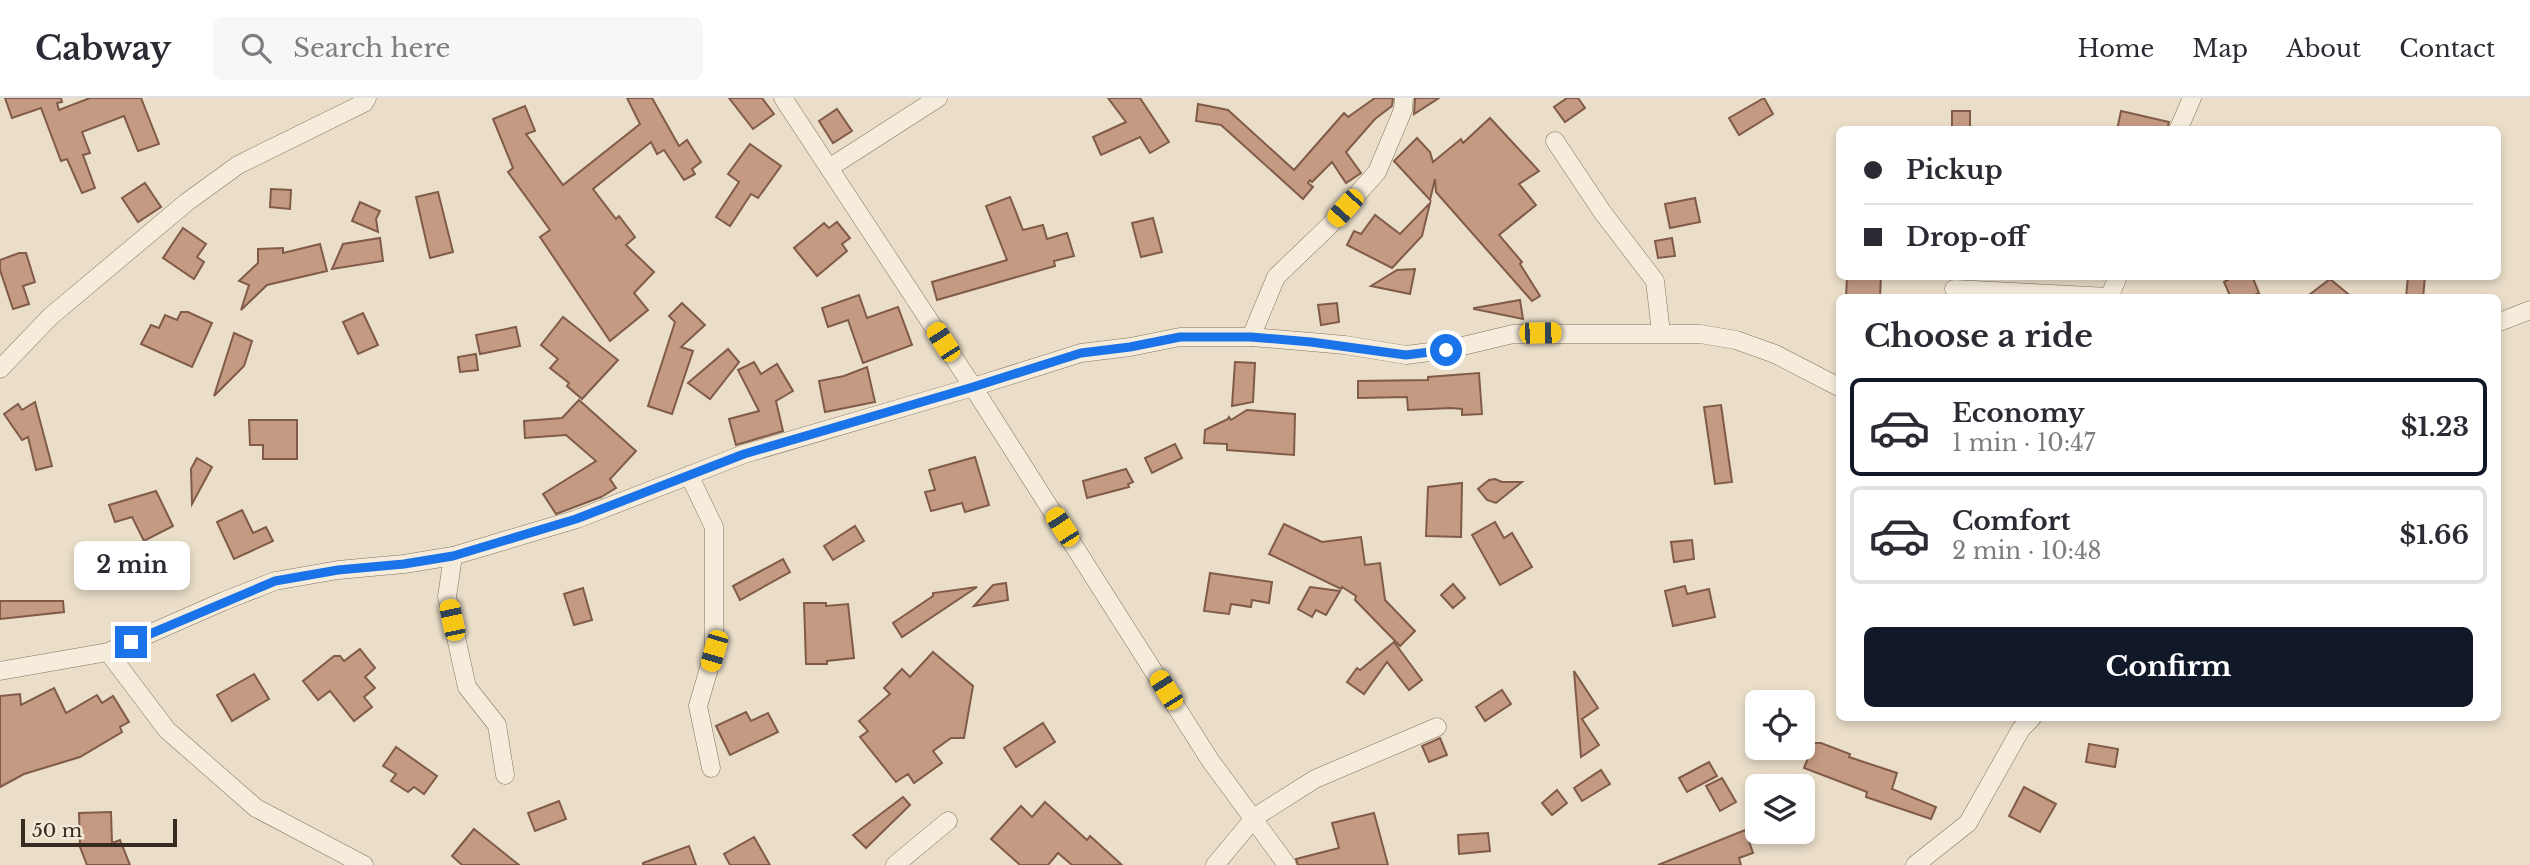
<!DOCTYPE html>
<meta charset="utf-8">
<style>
:root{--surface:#fff;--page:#f7f7f7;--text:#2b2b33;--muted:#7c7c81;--line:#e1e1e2;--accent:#111827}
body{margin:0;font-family:"Libre Baskerville",serif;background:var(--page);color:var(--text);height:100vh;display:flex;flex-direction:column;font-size:26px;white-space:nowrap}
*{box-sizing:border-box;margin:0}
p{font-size:23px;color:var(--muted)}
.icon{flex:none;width:38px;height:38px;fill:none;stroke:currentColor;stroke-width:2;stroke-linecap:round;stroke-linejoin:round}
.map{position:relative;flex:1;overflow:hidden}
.sheet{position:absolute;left:1836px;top:196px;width:665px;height:427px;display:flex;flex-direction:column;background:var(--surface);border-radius:10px;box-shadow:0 4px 10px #0003}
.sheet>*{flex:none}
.hud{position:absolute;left:1836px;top:28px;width:665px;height:154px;border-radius:10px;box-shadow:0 4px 10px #0003;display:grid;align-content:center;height:154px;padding:0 28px;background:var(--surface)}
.buttons{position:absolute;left:1745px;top:592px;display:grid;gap:14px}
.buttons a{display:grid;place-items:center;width:70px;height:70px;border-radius:10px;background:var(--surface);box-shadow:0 4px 10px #0003;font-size:35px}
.scale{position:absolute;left:21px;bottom:18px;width:156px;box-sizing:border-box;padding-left:7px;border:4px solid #362a21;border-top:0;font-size:19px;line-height:24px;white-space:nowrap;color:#362a21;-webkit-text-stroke:5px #f2e9d7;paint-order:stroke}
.end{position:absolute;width:32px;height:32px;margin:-16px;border:9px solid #1a73e8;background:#fff;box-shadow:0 0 0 4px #fff}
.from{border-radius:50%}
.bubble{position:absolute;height:49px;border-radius:10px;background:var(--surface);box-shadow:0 4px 10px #0003;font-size:23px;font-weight:700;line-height:49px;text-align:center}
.car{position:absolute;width:21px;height:42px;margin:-21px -10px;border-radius:9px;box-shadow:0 0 5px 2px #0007;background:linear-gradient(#f5c518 24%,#345 0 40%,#f5c518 0 76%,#345 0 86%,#f5c518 0)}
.hud b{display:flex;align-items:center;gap:24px;height:66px;font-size:26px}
.hud b+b{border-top:2px solid var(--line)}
.hud i{width:18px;height:18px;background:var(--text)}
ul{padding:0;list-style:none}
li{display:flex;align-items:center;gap:21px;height:98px;margin:0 14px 10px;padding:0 14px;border:4px solid var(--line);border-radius:10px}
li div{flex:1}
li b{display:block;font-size:26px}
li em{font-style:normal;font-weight:700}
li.current{border-color:var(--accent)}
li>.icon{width:63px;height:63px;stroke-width:1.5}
h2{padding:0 28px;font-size:32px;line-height:84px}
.cta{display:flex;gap:14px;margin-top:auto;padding:14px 28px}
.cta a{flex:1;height:80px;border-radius:10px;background:var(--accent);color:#fff;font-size:28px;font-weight:700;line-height:80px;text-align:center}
header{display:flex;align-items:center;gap:42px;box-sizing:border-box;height:98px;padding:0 35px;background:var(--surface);border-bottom:2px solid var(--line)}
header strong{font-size:33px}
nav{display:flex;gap:38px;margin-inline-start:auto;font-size:24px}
.search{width:490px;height:63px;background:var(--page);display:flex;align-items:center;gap:18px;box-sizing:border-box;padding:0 24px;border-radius:10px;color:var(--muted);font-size:26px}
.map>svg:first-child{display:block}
.building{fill:#c49a83;stroke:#805b48;stroke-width:2}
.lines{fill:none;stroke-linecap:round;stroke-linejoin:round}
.minor-casing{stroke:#84715f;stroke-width:19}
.minor{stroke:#f5ecdb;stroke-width:18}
.route{stroke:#1a73e8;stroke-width:9}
</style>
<header>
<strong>Cabway</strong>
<div class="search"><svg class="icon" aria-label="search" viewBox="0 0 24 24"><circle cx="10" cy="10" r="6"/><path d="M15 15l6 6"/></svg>Search here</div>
<nav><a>Home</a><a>Map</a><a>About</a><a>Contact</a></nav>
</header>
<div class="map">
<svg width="2530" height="767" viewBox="0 0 2530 767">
<rect width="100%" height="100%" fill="#eadec9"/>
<g class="building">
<path d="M5,0h56l1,4 -5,1 2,7 31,-12h51l18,46 -21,7 -14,-35 -42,16 8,21 -7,2 12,33 -13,5 -15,-34 -6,2 -20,-53 -29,10z"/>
<path d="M627,0h25l27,48 8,-6 14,22 -9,7 3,5 -11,6 -20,-30 -7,4 -6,-12 -58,47 23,30 3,-3 16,21 -9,8 28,27 -20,21 14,17 -38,31 -70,-104 10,-7 -42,-58 5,-4 -20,-49 32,-13 10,25 -9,3 37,51 77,-61z"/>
<path d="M729,0h33l12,16 -21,15z"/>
<path d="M1108,0h32l29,44 -19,11 -10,-16 -39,18 -8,-18 33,-15z"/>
<path d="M1375,0h18l-1,8 -17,13 -29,33 15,21 -15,10 -14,-21 -20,20 -2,-2 -2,3 5,4 -10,12 -82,-74 -25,-4 2,-17 30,6 66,60 50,-57 4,4z"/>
<path d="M1415,0h24l-25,16z"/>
<path d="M1567,0h11l7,10 -20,14 -11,-15z"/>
<path d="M1764,0l9,16 -34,21 -10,-17z"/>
<path d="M837,11l15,22 -19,12 -14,-22z"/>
<rect x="1952" y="13" width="18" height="19"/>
<path d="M2121,13l48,11 -2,8h-50z"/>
<path d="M1490,20l49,53 -20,13 17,21 -37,30 23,27 -2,2 20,32 -8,5 -96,-109 -1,-13 -5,21 -36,-39 23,-23 13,14 3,10 28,-23 2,4z"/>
<path d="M750,46l31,22 -23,32 -7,-4 -21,32 -14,-9 23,-35 -11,-8z"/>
<path d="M145,85l16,24 -23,15 -16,-24z"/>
<path d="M271,91l20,1 -1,19 -20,-2z"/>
<path d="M438,94l15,60 -23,6 -14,-61z"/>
<path d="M1010,99l13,33 20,-5 4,14 20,-6 7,23 -20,5 1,5 -118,34 -5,-18 75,-22 -21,-54z"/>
<path d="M1695,100l5,24 -30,6 -5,-24z"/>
<path d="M360,104l20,9 -4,8 2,13 -26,-11z"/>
<path d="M1430,105l-8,33 -30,32 -45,-23 7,-14 7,3 14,-19 25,19z"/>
<path d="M1153,120l9,34 -21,5 -9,-34z"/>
<path d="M837,124l13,16 -8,6 5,7 -30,25 -23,-28 30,-25 5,5z"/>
<path d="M183,130l23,16 -9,13 7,5 -10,17 -31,-21z"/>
<path d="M380,140l3,23 -51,8 11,-25z"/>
<path d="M1672,140l3,18 -17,2 -3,-17z"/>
<path d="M320,146l7,27 -60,14 -26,25 8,-25 -10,-4 19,-18v-14l25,-1v5z"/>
<path d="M19,155h7l9,29 -12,4 6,18 -16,5 -13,-39v-10z"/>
<path d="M1415,171l-5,25 -39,-8 26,-16z"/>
<path d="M1847,178h34l-1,22h-34z"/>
<path d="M2235,178h17l7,17 -11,5h-17l-7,-16z"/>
<path d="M2408,178h17l-2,22h-17z"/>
<path d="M2330,181l23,19h-48z"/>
<path d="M859,197l8,23 31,-11 14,38 -49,18 -15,-43 -20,7 -6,-19z"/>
<path d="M1520,202l3,19 -49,-10v-1z"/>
<path d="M682,205l23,22 -24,22 12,4 -21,63 -24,-8 27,-84 -6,-6z"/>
<path d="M1337,205l2,19 -18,3 -3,-20z"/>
<path d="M181,214h7l24,11 -20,44 -51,-23 10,-19 8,3 6,-13 12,5z"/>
<path d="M363,215l15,32 -20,9 -15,-32z"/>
<path d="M563,219l55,43 -36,39 -15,-13 2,-3 -19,-15 8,-9 -17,-14z"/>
<path d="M516,229l4,19 -40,8 -4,-19z"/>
<path d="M234,235l18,8 -8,25 -30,30z"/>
<path d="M728,251l11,13 -29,37 -22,-16z"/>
<path d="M476,256l2,16 -18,2 -2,-15z"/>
<path d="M754,264l7,12 16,-10 16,27 -17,10 7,30 -47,14 -7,-26 30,-8 -21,-41z"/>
<path d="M1235,264l20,1 -2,39 -21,4z"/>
<path d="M867,269l8,35 -50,10 -6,-31 25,-5z"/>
<path d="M1479,275l3,41 -20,1v-6l-11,-1 -43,2 -1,-13 -49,1v-17l70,-1v-3z"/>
<path d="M579,302l57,51 -26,28 6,9 -15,9 -45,17 -13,-20 53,-33 -30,-26 -41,3 -1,-17 38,-3z"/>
<path d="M35,304l17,64 -16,4 -8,-33 -6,3 -18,-26 14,-10 4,6z"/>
<path d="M1721,307l11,77 -17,2 -11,-77z"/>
<path d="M1247,312l48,4 -1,41 -67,-5v-6l-23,-1 1,-13 23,-11 1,-2 2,3z"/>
<path d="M249,322h48v39h-34v-14h-13z"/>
<path d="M1175,346l7,14 -30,15 -7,-15z"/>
<path d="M975,359l14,48 -24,7 -3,-9 -31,8 -6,-19 10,-2 -6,-20z"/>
<path d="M197,360l15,9 -20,37 -1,-35z"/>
<path d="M1126,371l7,13 -5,2 1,3 -42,11 -4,-17z"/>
<path d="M1495,381l7,3h20l-26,21 -9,-3 -9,-11 11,-9z"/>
<path d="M1462,385l-1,54 -35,-1 2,-49z"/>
<path d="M156,393l17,35 -29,15 -12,-24 -17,5 -6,-17z"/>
<path d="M242,412l11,23 13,-6 7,14 -39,18 -17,-37z"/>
<path d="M1495,424l9,16 8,-5 20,34 -32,18 -28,-50z"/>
<path d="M1284,426l38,18 39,-5 4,28 15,-2 5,37 30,31 -15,15 -45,-46 1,-4 -14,-9 -1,2 -72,-35z"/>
<path d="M855,428l9,15 -31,19 -9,-14z"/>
<path d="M1692,442l2,19 -20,3 -3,-20z"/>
<path d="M783,461l7,13 -50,28 -7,-14z"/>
<path d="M1210,475l62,9 -3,21 -17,-3 -1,7 -20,-3 -2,10 -25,-3z"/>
<path d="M1006,485l2,17 -34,6 19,-21z"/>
<path d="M1453,486l12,14 -12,10 -12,-13z"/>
<path d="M1685,488l2,8 22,-5 6,28 -42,9 -8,-35z"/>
<path d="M977,489l-75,50 -9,-14 40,-27v-3z"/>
<path d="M1310,489l30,4 -14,24 -10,-5 -4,7 -14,-8z"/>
<path d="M583,490l9,32 -18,5 -10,-31z"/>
<path d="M0,503h63l1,11 -64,7z"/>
<path d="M804,505h22v3l22,-2 6,54 -27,3v3h-21z"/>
<path d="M1394,544l28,38 -13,10 -22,-28 -23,32 -17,-12 10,-14 3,2z"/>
<path d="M360,551l15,19 -10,9 10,11 -11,9 8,10 -18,14 -24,-30 -12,9 -15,-19 31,-25h6l4,5z"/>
<path d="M933,554l40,34 -9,52h-13l-18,13 9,12 -28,20 -6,-9 -12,8 -36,-45 8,-6 -9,-10 31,-27 -6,-6 18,-19 8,8z"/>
<path d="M1574,573l24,37 -16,11 17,26 -18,12z"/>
<path d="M254,576l15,25 -37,22 -15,-26z"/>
<path d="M54,590l12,25 31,-18 5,8 11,-7 16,26 -9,5 2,5 -42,25 -56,17 -24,13v-91l20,-2 1,11z"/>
<path d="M1502,592l9,14 -26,17 -9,-14z"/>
<path d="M746,614l5,9 17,-8 10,19 -48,23 -14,-29z"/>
<path d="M1043,625l12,19 -39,25 -12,-19z"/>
<path d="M1440,640l7,17 -18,7 -7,-16z"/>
<path d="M1814,645h7l29,11 -1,3 48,16 -5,16 44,18 -5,12 -65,-22 1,-5 -63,-24z"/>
<path d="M2089,646l29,5 -3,18 -29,-5z"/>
<path d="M396,649l41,29 -13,18 -10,-7 -6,5 -17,-11 5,-7 -13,-8z"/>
<path d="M1709,664l8,14 -30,16 -8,-14z"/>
<path d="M1601,672l9,14 -28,17 -8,-13z"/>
<path d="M1722,680l14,24 -16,9 -14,-25z"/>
<path d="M2024,689l32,17 -16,28 -31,-16z"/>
<path d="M1557,692l10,13 -15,12 -10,-12z"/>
<path d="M903,699l7,8 -44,43 -13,-13z"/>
<path d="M559,703l7,18 -31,12 -7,-18z"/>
<path d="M1045,704l42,38 3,-4 32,29h-50l-14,-12 -10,12h-28l-29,-26 30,-33 11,11z"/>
<path d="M111,714l1,31 8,-3 10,25h-43l-7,-18 -1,-34z"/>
<path d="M1374,715l14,52h-90l-2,-6 43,-11 -7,-25z"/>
<path d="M474,731l45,36h-57l-10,-9z"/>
<path d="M1745,732l8,23 -14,5 2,7h-83z"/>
<path d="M1488,735l2,18 -31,3 -1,-19z"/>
<path d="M754,739l16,28h-40l-6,-11z"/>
<path d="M689,748l7,19h-53v-2z"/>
</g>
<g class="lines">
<defs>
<g id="minor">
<path d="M783,0l190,289 237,373 77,105"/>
<path d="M2178,32l14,-32"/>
<path d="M1555,43l48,72 52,68 6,52"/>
<path d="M829,70l109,-70"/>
<path d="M1954,191l155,8"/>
<path d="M2109,200l9,-22"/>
<path d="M2497,225l33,-13"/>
<path d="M1251,239l25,-60 53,-51 48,-54 26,-62 1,-12"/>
<path d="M0,271l51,-53 136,-114 51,-37 126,-62 3,-5"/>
<path d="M689,377l25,52v124l-16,55 13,62"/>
<path d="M453,458l-6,41 20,90 30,38 8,50"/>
<path d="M108,554l59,78 89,78 108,57"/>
<path d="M0,573l108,-19 116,-51 51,-20 63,-11 66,-6 49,-8 124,-37 167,-65 229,-67 108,-34 49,-6 50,-10h71l60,5 34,3 61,10 40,-5 67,-16h187l36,6 39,14 64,33"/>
<path d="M895,767l53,-44"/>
<path d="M1215,767l40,-48 60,-38 122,-52"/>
<path d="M1915,767l53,-42 53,-94 11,-11"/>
</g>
</defs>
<use href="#minor" class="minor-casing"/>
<use href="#minor" class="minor"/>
</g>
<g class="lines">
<path class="route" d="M131,544l144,-61 63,-11 66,-6 49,-8 123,-37 168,-65 229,-67 108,-34 49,-6 50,-10h71l60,5 95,13 40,-5"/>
</g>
</svg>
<div class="buttons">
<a><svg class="icon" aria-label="locate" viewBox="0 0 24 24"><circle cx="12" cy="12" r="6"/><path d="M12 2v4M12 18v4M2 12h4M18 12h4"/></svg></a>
<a><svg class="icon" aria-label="layers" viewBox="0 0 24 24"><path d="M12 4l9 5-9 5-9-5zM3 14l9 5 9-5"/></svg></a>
</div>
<div class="scale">50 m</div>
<i class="end from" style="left:1446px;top:252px"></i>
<i class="end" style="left:131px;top:544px"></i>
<div class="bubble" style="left:74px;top:443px;width:116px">2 min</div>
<i class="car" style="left:1345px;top:110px;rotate:222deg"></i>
<i class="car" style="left:1540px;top:235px;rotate:89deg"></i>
<i class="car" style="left:943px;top:244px;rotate:327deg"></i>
<i class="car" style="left:1062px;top:429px;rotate:327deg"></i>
<i class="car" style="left:452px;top:522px;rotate:348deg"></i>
<i class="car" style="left:714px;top:553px;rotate:196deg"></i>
<i class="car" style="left:1166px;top:592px;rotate:328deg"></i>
<div class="hud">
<b><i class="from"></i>Pickup</b>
<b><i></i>Drop-off</b>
</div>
<section class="sheet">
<h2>Choose a ride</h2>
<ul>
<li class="current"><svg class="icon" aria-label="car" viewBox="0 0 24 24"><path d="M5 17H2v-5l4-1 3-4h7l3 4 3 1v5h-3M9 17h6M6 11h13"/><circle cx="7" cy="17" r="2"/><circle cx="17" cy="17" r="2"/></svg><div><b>Economy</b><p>1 min · 10:47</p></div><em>$1.23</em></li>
<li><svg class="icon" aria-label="car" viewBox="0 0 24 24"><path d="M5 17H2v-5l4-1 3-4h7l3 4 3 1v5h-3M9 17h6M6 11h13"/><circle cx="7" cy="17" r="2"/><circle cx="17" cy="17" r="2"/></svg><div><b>Comfort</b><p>2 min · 10:48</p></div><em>$1.66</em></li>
</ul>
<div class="cta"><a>Confirm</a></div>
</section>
</div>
